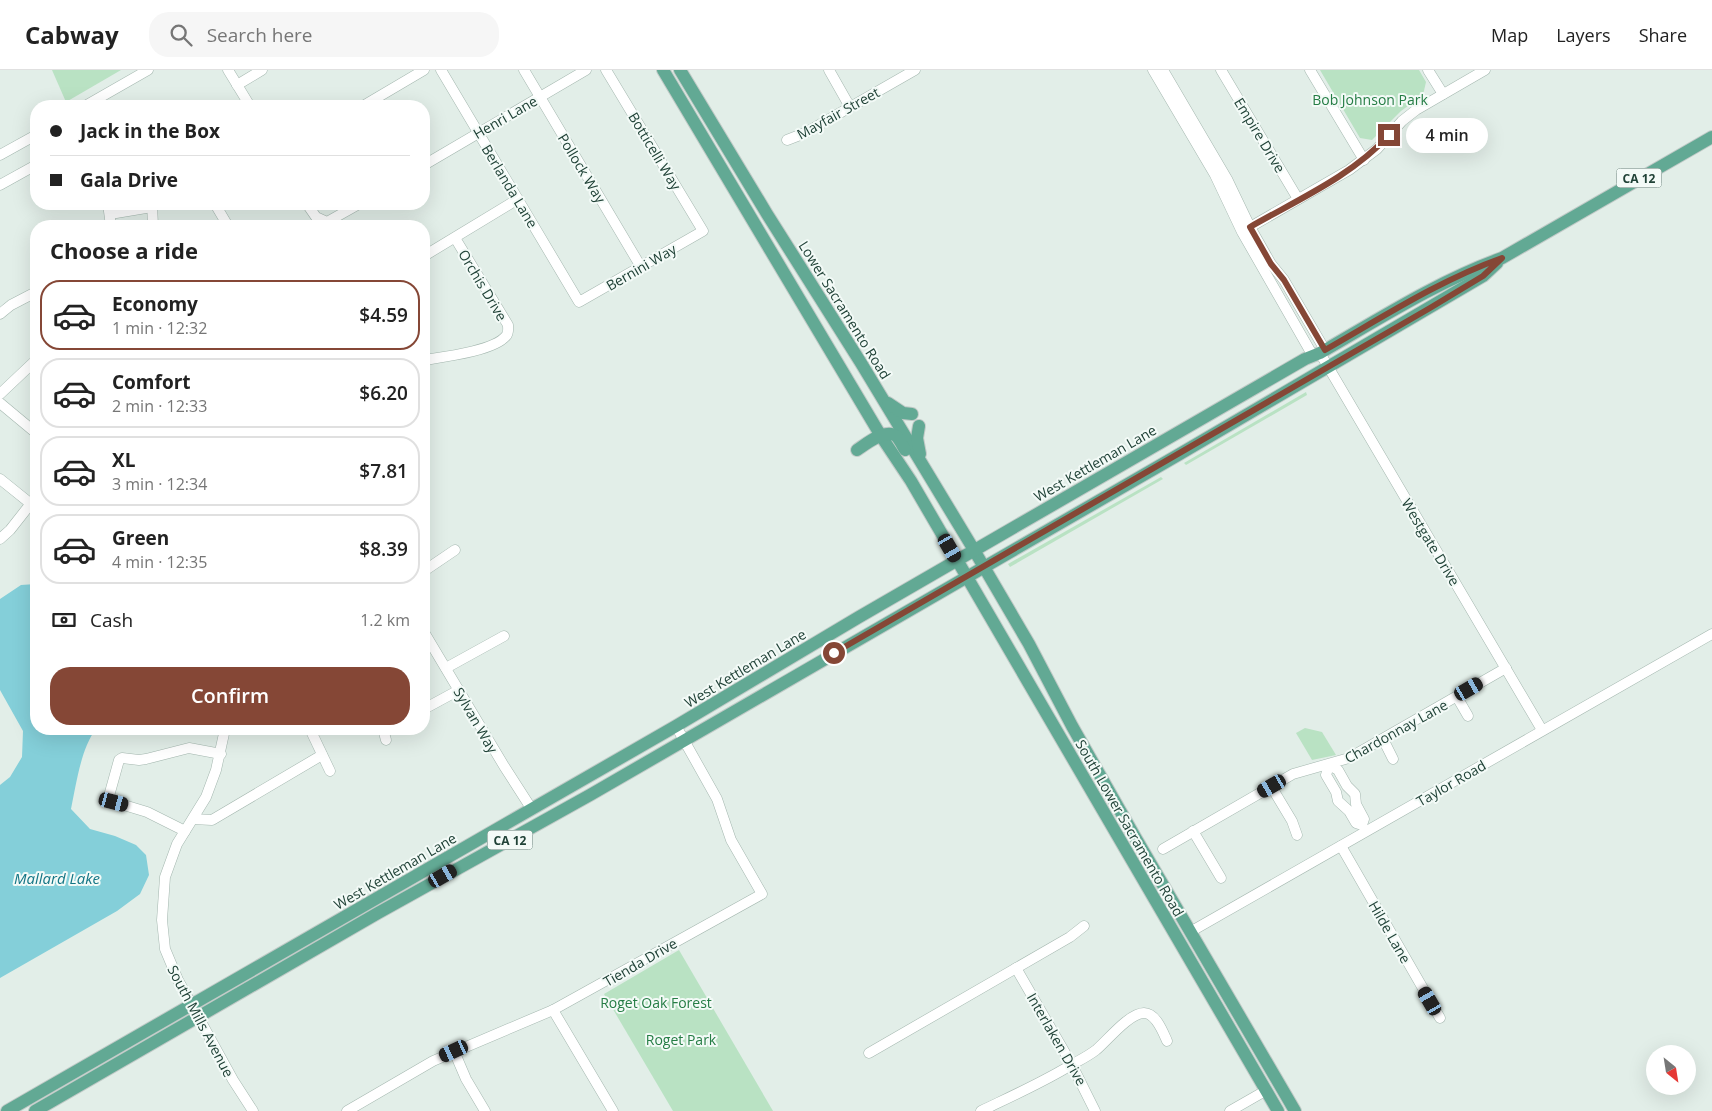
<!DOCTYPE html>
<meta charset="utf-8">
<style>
:root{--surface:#fff;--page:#f6f6f6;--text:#222;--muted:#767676;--line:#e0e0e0;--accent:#854736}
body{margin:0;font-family:"Open Sans",sans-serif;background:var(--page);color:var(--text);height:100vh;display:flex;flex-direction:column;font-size:19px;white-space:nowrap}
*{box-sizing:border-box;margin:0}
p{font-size:16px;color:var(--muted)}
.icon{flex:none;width:28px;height:28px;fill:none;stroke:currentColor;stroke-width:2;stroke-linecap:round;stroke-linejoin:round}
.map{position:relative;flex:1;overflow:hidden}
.drawer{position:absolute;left:30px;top:150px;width:400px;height:515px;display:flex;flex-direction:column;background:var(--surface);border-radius:20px;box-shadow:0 5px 20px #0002}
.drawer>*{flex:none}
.hud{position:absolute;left:30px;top:30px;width:400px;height:110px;border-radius:20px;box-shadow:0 5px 20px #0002;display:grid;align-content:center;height:110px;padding:0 20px;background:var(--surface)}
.needle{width:32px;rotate:150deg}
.tools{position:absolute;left:1646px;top:975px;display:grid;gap:10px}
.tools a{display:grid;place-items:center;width:50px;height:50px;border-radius:50%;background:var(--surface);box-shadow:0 5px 20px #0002;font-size:25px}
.end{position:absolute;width:22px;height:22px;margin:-11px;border:6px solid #854736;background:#fff;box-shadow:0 0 0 2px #fff}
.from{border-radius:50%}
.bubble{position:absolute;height:35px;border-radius:18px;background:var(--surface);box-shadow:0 5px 20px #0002;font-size:16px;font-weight:600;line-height:35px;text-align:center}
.car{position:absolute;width:15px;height:30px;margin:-15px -8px;border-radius:6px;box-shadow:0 0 4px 1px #0007;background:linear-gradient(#222 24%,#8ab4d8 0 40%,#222 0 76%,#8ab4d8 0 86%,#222 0)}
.hud b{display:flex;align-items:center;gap:18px;height:48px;font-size:19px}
.hud b+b{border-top:1px solid var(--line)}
.hud i{width:12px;height:12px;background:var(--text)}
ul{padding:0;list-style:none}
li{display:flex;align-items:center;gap:15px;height:70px;margin:0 10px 8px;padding:0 10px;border:2px solid var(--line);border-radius:20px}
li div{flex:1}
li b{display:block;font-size:19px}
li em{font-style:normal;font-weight:600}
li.on{border-color:var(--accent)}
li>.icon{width:45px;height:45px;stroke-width:1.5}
h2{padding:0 20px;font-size:22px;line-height:60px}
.pay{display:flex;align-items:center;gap:12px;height:55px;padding:0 20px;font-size:19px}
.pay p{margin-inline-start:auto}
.action{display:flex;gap:10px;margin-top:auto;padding:10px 20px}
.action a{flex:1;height:58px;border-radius:20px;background:var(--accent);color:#fff;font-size:20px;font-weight:600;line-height:58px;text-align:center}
header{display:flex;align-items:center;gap:30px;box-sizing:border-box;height:70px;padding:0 25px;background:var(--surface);border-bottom:1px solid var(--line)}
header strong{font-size:24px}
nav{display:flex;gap:28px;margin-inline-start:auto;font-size:18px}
.search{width:350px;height:45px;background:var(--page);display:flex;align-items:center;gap:12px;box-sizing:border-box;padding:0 18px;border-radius:20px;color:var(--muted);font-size:19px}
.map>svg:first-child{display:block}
.green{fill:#b9e2c3}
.water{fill:#84cfd9}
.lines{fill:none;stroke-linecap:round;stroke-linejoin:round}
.minor-casing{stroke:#a4b7af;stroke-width:11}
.major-casing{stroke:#c1cac7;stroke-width:14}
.minor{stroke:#fff;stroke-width:10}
.major{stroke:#62a994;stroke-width:12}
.route{stroke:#854736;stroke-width:6}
.labels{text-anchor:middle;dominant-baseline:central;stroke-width:4;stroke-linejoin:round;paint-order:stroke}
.shield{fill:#f3faf7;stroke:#5f7971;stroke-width:1}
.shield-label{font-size:12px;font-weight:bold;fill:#204237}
.park-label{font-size:14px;fill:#257d45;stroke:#f3faf7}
.street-label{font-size:14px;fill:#204237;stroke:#f3faf7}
.water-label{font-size:15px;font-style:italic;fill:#137585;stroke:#f3faf7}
</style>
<header>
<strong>Cabway</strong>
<div class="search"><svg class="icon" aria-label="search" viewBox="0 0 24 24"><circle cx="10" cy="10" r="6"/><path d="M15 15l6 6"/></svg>Search here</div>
<nav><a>Map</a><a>Layers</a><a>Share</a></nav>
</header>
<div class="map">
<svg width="1712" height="1041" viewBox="0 0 1712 1041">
<rect width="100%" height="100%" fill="#e2eee8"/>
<g class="green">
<path d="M52,0h69l-55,32z"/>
<path d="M1320,0h99l7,12 -3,13 -22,16 -29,29 -12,-2z"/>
<path d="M1306,322l1,3 -121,70 -2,-2z"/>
<path d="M1161,407l2,2 -153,88 -2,-3z"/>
<path d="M1305,658l17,4 14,23 -24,5 -16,-27z"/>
<path d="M679,880l94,161h-100l-69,-117z"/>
</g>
<path class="water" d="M36,514v145h60c-15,19 -20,56 -25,80l19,20 25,7 21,9 10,10 3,20 -9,19 -23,17 -117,67v-193l10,-8 12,-20 1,-26 -23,-41v-91l21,-14z"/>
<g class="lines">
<defs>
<g id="minor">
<path d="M228,0l22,36"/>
<path d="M441,0l138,232 124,-71 -97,-161"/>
<path d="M524,0l117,197"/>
<path d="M829,0l21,37"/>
<path d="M1153,0l62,105 27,57 71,124"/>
<path d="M1163,0l64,109 23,48 21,37 13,16 41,70"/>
<path d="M1221,0l77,129"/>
<path d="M1310,0l54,90"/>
<path d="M1428,0l15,24"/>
<path d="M237,15l25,-15"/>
<path d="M85,36l63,-36"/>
<path d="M363,36l61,-36"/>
<path d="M787,70l18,-7 110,-63"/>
<path d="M0,85l36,-20"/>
<path d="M424,95l162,-95"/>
<path d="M0,115l36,-20"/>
<path d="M108,134l3,22"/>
<path d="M152,134l1,22"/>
<path d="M215,134l13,22"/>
<path d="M307,134l9,13 11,5 32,-18"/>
<path d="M110,144l42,-7"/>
<path d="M1245,160l104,-60 28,-21 25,-28 14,-11 69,-40"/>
<path d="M424,186l94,-57"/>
<path d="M0,244l11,-9 25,-13"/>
<path d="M1320,283l222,377"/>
<path d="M424,290c19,-3 70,-9 82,-24 3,-3 2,-7 2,-11l-53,-87"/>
<path d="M0,324l36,-34"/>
<path d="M0,333l36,30"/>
<path d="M0,409l36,29"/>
<path d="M0,469l10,-9 26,-33"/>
<path d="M424,501l31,-21"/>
<path d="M424,562l80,134 27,42"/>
<path d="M446,598l58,-32"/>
<path d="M1457,627l11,19"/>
<path d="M424,639l35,-19"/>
<path d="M225,659l-9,41 -10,27 -29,47 -12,33 -3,43 3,29 13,31 55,100 20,31"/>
<path d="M310,659l20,42"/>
<path d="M383,659l3,11"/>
<path d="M1383,669l10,20"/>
<path d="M1329,695l9,5 9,16 8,8 1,10 8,15 -2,6 -6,-2 -7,-12 -11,-10 -2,-9 -10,-17z"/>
<path d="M1271,716l21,35 5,14"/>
<path d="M193,749l19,1 110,-65"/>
<path d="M185,761l-38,-19 -33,-10 -5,-6 10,-36 3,-2 17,2 7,-1 43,-11 32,6"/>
<path d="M1193,761l28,47"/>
<path d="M1341,776l99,172"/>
<path d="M1163,779l130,-75 56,-16 157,-90"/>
<path d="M1190,862l522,-298"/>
<path d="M1016,898l56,97 23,46"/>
<path d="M553,940l60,101"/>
<path d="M454,981l12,28 19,32"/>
<path d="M869,983l201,-116 14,-11"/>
<path d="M347,1041l86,-50 120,-51 209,-116 -31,-54 -14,-41 -41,-73"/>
<path d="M981,1041c29,-14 58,-27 85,-43 10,-6 21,-11 30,-18 11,-9 33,-37 48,-37 12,0 19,19 23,28"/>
<path d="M1230,1041l35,-20"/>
</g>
<g id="major">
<path d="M663,0l218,366 30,45 367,630"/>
<path d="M680,0l87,144 94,149 113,187 55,94 43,82 63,111 160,274"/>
<path d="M888,333l15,10 9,1"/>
<path d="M919,356l-2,12 3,16"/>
<path d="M857,380c9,-6 28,-22 39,-14 4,4 6,9 9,14"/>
<path d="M7,1041l669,-385 183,-109 446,-258 15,-6c59,-34 118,-72 182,-95l210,-121"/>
<path d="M35,1041l343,-198 212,-118 588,-340 305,-179 14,-13"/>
</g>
</defs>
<use href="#minor" class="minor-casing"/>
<use href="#major" class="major-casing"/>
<use href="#minor" class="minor"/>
<use href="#major" class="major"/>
</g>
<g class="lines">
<path class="route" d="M834,583l596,-345 53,-32 19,-18c-62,22 -119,59 -177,92l-41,-70 -13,-16 -21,-37c47,-27 102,-51 139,-92"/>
</g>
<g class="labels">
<g class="shield">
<rect x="1616.5" y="98.5" width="45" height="19" rx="4"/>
<rect x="487.5" y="760.5" width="45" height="19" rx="4"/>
</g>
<g class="shield-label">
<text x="1639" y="108">CA 12</text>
<text x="510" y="770">CA 12</text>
</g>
<g class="park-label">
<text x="1370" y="29">Bob Johnson Park</text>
<text x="656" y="932">Roget Oak Forest</text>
<text x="681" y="969">Roget Park</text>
</g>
<g class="street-label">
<text transform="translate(838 43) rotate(-29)">Mayfair Street</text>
<text transform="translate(505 47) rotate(-30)">Henri Lane</text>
<text transform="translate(1260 65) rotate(59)">Empire Drive</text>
<text transform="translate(655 81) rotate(59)">Botticelli Way</text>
<text transform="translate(582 98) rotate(59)">Pollock Way</text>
<text transform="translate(510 116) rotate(59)">Berlanda Lane</text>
<text transform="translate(641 197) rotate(-30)">Bernini Way</text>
<text transform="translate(483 215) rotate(59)">Orchis Drive</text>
<text transform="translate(845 240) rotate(58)">Lower Sacramento Road</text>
<text transform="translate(1095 393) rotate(-30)">West Kettleman Lane</text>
<text transform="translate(1431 472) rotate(59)">Westgate Drive</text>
<text transform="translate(745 598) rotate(-31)">West Kettleman Lane</text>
<text transform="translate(476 650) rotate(60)">Sylvan Way</text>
<text transform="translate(1396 661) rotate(-29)">Chardonnay Lane</text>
<text transform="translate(1451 713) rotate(-30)">Taylor Road</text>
<text transform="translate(1130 758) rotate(60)">South Lower Sacramento Road</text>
<text transform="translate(395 801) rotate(-30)">West Kettleman Lane</text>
<text transform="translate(1390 862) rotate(60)">Hilde Lane</text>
<text transform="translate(640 892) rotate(-30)">Tienda Drive</text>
<text transform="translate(201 951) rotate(62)">South Mills Avenue</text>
<text transform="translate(1057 969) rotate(60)">Interlaken Drive</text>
</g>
<g class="water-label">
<text x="57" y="808">Mallard Lake</text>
</g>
</g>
</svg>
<div class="tools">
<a><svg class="needle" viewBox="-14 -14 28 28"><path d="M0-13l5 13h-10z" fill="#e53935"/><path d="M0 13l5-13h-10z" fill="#767676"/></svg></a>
</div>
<i class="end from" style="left:834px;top:583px"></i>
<i class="end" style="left:1389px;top:65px"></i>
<div class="bubble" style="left:1406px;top:48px;width:82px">4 min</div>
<i class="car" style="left:950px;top:478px;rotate:150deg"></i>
<i class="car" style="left:1469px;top:619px;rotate:60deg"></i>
<i class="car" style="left:1272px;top:716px;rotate:240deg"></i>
<i class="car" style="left:114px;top:732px;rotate:105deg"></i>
<i class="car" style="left:443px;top:806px;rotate:60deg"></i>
<i class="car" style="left:1430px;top:931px;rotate:330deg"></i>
<i class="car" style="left:454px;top:981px;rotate:245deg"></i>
<div class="hud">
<b><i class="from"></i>Jack in the Box</b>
<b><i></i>Gala Drive</b>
</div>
<section class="drawer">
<h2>Choose a ride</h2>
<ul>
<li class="on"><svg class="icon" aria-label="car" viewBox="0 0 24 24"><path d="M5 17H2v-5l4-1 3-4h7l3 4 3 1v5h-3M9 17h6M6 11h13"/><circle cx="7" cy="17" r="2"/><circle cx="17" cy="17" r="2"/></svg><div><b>Economy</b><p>1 min · 12:32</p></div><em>$4.59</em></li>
<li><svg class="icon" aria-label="car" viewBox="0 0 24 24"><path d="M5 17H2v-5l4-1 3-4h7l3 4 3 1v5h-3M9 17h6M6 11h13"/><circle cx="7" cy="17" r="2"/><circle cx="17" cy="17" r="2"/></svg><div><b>Comfort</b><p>2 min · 12:33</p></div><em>$6.20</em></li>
<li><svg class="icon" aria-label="car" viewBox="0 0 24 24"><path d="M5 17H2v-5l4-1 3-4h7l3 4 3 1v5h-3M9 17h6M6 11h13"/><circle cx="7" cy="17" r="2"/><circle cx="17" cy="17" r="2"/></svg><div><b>XL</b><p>3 min · 12:34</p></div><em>$7.81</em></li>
<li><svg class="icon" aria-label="car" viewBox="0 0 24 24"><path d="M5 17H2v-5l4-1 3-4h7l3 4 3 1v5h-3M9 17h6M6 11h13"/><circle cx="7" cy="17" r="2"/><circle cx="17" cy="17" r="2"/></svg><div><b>Green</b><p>4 min · 12:35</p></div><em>$8.39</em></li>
</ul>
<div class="pay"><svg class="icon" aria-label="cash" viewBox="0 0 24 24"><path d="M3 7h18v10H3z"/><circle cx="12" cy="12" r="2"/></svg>Cash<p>1.2 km</p></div>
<div class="action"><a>Confirm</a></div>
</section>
</div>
